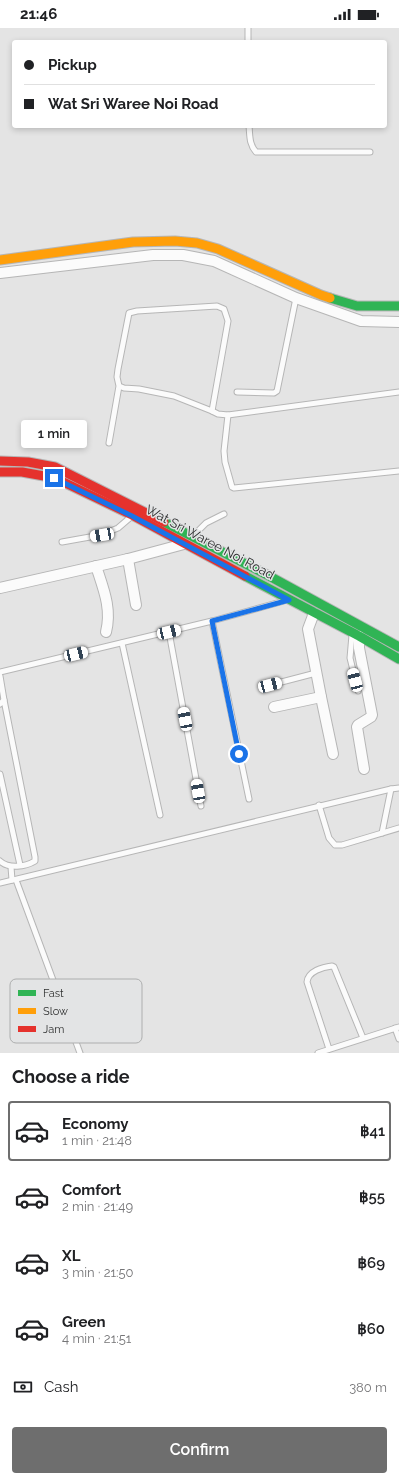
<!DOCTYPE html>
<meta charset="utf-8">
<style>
:root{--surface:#fff;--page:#f6f6f6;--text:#202124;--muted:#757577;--line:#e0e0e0;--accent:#6e6e6e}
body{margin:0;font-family:Raleway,sans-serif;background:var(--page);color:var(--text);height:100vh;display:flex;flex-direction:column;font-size:15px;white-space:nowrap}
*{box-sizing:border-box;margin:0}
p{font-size:13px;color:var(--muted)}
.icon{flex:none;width:22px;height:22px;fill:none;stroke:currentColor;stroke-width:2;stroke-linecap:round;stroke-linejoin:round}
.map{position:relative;height:1025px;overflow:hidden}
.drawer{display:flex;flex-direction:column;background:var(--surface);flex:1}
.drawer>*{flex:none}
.hud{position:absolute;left:12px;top:12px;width:375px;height:88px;border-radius:4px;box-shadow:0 2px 6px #0003;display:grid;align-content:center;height:88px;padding:0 12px;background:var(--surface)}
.end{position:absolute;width:18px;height:18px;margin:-9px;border:5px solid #1a73e8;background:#fff;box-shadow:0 0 0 2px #fff}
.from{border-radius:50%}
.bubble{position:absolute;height:28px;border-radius:4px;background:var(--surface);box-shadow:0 2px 6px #0003;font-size:13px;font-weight:600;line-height:28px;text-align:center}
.car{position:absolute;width:12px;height:24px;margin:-12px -6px;border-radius:5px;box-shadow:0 0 3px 1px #0007;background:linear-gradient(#fff 24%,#345 0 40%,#fff 0 76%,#345 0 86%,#fff 0)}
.hud b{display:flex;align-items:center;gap:14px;height:38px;font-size:15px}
.hud b+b{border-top:1px solid var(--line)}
.hud i{width:10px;height:10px;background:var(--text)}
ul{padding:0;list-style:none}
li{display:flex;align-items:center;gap:12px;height:60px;margin:0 8px 6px;padding:0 4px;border:2px solid transparent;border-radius:4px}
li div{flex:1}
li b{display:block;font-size:15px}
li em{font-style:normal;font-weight:600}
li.active{border-color:var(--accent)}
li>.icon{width:36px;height:36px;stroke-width:1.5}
h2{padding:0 12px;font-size:18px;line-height:48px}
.pay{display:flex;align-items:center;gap:10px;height:44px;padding:0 12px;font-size:15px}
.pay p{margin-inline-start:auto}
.button{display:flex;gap:8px;margin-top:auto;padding:8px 12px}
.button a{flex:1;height:46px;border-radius:4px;background:var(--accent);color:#fff;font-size:16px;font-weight:600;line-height:46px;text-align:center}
.status{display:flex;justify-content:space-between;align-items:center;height:28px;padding:0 20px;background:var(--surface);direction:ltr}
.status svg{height:11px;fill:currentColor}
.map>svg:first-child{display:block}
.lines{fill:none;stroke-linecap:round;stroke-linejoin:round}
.lane-casing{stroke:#b6b6b6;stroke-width:7}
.street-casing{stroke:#b6b6b6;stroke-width:12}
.fast-casing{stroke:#b6b6b6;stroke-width:11}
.slow-casing{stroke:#b6b6b6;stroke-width:11}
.jam-casing{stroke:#b6b6b6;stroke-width:11}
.lane{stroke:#fbfbfb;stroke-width:5}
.street{stroke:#fbfbfb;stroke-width:10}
.fast{stroke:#30b455;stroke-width:9}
.slow{stroke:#ff9f0a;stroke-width:9}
.jam{stroke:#e5322d;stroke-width:9}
.route{stroke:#1a73e8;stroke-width:5}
.labels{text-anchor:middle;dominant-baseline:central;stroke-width:3;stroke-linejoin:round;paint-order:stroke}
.street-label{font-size:13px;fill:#2e2f2f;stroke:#e3e4e5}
.key{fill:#e3e4e5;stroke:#adaeae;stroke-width:1}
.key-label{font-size:11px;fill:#2e2f2f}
</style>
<div class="status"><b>21:46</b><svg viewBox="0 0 49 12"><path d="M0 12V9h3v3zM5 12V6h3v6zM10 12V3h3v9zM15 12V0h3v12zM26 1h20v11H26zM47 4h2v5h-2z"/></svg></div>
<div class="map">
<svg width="399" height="1025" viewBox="0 0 399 1025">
<rect width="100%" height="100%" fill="#e4e4e4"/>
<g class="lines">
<defs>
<g id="lane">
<path d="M248,0v14"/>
<path d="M249,98c1,10 0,18 7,26h114"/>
<path d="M237,364l37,1 3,-2 19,-93"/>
<path d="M212,383l6,3 10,1 171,-23"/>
<path d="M228,387l-4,36 1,11 7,25 2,1 165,-17"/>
<path d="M109,415l10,-57 -2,-9 1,-8 11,-56 8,-2 80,-5 7,3 4,12 -16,90 -38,-15 -35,-7 -15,-1 -5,-2"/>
<path d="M194,507l12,-12 18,-9"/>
<path d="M62,514l39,-7 17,-7 14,-12"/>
<path d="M212,593l37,178"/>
<path d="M169,604l32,174"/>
<path d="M352,607l-2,23 8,33"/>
<path d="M122,615l38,172"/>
<path d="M0,644l212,-51 72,-20"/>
<path d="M0,648l4,24"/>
<path d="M270,657l46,-12"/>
<path d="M0,676l4,-4 31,157v4c-10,6 -26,8 -35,0"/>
<path d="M0,746l20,91"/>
<path d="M319,777l10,33 6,7h7l57,-17"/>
<path d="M382,805l9,-44"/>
<path d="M11,839l1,13"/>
<path d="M16,852l64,173"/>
<path d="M0,855l391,-94 8,-1"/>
<path d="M395,1000l4,11"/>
<path d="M329,1021l-22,-67c1,-11 16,-15 25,-16l2,1 29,71"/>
<path d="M318,1025l81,-26"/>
</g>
<g id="street">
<path d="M0,245l153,-18h30l31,6 82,37 65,23 38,1"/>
<path d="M128,531l8,46"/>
<path d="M96,538c7,22 16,42 10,66"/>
<path d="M0,560l128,-29 56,-15"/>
<path d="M314,585l-6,16 13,68 12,57"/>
<path d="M359,608v12l13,67 -1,2 -13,8 -1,2 7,42"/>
<path d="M274,679l47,-10"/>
</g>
<g id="fast">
<path d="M330,270l27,8h42"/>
<path d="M164,494l107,55 128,70"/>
<path d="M245,548l114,60 40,23"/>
</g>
<path id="slow" d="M0,232l133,-18 42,-1 22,2 21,6 103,46 9,3"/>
<g id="jam">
<path d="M0,433l28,1 27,5 109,55"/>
<path d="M0,444h22l33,6 77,37 113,61"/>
</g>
</defs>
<use href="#lane" class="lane-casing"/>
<use href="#street" class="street-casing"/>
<use href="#fast" class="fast-casing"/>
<use href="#slow" class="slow-casing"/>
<use href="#jam" class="jam-casing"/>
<use href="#lane" class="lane"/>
<use href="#street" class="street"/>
<use href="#fast" class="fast"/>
<use href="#slow" class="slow"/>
<use href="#jam" class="jam"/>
</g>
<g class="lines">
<path class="route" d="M54,450l78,38 157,84 -77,21 27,133"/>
</g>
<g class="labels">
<g class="street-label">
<text transform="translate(210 514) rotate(28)">Wat Sri Waree Noi Road</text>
</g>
</g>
<rect x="10" y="951" width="132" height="64" rx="6" class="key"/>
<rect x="18" y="962" width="18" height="6" fill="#30b455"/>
<rect x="18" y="980" width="18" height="6" fill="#ff9f0a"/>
<rect x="18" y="998" width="18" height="6" fill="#e5322d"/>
<g class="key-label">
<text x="43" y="969">Fast</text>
<text x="43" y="987">Slow</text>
<text x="43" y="1005">Jam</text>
</g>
</svg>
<i class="end from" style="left:239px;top:726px"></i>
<i class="end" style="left:54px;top:450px"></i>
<div class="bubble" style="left:21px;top:392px;width:66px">1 min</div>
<i class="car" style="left:102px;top:507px;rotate:260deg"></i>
<i class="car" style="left:169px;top:604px;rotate:77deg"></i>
<i class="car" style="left:76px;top:626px;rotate:77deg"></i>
<i class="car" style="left:355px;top:652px;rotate:345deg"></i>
<i class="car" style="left:270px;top:657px;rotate:75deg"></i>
<i class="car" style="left:185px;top:691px;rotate:349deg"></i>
<i class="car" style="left:198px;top:763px;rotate:350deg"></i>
<div class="hud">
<b><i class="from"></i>Pickup</b>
<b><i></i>Wat Sri Waree Noi Road</b>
</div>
</div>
<section class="drawer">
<h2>Choose a ride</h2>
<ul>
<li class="active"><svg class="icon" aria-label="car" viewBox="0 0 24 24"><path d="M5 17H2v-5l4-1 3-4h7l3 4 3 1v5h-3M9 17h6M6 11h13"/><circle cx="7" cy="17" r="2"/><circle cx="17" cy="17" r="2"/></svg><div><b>Economy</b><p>1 min · 21:48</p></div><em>฿41</em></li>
<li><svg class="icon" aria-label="car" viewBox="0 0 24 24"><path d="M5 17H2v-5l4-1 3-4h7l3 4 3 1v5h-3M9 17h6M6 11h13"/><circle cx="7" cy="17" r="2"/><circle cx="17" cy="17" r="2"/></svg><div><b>Comfort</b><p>2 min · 21:49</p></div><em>฿55</em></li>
<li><svg class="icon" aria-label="car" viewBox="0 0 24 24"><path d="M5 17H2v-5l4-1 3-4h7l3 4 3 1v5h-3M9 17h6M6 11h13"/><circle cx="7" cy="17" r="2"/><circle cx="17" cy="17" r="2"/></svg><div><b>XL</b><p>3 min · 21:50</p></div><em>฿69</em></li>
<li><svg class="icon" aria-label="car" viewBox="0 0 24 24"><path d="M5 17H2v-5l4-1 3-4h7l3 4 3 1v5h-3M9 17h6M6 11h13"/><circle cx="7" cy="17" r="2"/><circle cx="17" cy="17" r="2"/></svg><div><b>Green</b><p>4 min · 21:51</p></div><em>฿60</em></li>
</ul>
<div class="pay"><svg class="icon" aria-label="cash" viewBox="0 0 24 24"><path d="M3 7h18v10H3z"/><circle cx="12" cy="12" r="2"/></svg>Cash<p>380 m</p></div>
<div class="button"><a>Confirm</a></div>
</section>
